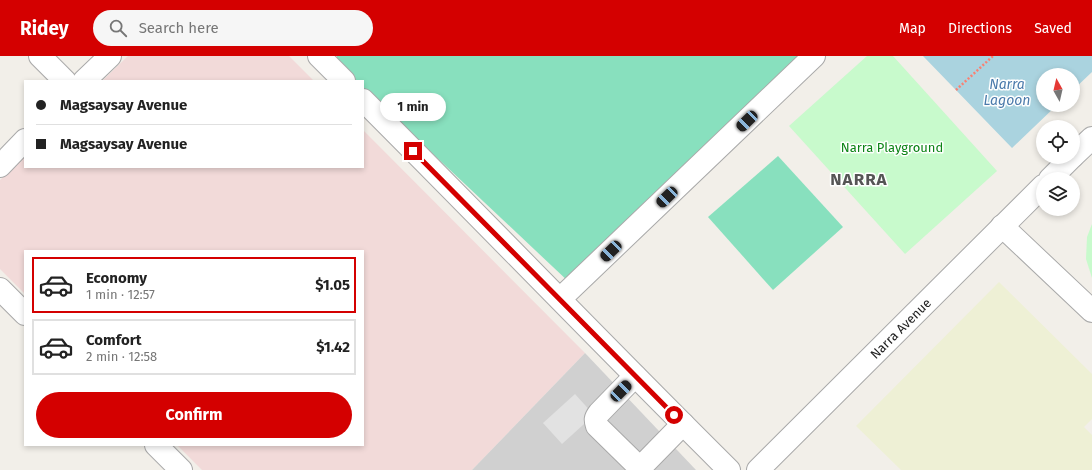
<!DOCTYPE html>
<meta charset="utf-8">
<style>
:root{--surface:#fff;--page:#f6f6f6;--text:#222;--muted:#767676;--line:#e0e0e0;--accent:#d40000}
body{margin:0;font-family:"Fira Sans",sans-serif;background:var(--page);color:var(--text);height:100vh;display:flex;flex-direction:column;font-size:15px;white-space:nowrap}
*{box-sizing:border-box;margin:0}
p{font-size:13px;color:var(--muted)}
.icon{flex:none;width:22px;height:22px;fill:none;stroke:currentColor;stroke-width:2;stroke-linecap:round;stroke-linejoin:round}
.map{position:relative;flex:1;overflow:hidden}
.sheet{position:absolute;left:24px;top:194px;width:340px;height:196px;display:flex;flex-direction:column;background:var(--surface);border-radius:0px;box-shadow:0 2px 6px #0003}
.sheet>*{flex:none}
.guide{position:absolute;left:24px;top:24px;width:340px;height:88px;border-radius:0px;box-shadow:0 2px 6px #0003;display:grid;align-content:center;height:88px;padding:0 12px;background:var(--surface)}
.needle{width:26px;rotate:352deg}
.controls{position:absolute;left:1036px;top:12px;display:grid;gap:8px}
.controls a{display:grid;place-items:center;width:44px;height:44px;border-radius:50%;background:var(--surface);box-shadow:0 2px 6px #0003;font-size:20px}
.end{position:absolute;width:18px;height:18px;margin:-9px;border:5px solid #d40000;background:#fff;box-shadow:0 0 0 2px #fff}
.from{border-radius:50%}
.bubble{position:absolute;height:28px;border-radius:14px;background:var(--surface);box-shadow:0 2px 6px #0003;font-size:13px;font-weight:700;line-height:28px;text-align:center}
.car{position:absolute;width:12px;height:24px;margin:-12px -6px;border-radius:5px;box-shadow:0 0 3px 1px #0007;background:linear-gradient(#222 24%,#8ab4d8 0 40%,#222 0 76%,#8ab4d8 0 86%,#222 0)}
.guide b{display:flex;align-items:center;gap:14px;height:38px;font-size:15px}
.guide b+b{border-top:1px solid var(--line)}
.guide i{width:10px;height:10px;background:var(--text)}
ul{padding:7px 0 0;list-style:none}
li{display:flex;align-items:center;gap:12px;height:56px;margin:0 8px 6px;padding:0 4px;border:2px solid var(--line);border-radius:0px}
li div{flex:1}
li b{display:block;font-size:15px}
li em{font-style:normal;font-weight:700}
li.selected{border-color:var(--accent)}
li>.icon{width:36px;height:36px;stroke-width:1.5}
.primary-button{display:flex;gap:8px;margin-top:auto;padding:8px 12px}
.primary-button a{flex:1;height:46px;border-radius:24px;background:var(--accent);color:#fff;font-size:16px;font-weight:700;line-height:46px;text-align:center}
header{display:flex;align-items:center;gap:24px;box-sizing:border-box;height:56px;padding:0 20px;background:var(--accent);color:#fff}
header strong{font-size:19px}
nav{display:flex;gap:22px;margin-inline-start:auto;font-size:14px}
.search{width:280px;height:36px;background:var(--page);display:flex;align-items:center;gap:10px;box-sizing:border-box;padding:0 14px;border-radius:22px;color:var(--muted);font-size:15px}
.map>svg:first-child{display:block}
.commercial{fill:#f2dad9}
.religious{fill:#d0d0d0}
.farmland{fill:#eef0d5}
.park{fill:#c8facc}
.pitch{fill:#88e0be}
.parking{fill:#e2e2e2}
.water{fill:#aad3df}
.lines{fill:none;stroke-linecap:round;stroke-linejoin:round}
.minor-casing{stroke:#a9a9a9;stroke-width:24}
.path{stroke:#fa8072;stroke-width:2.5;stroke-dasharray:2 2;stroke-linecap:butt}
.minor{stroke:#fff;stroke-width:22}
.route{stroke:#d40000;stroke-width:5}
.labels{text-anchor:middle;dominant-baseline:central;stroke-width:3;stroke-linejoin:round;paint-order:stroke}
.park-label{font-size:13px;fill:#0c8416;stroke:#fff}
.street-label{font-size:13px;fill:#222;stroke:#fff}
.water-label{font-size:14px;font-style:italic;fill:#4a7aab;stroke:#fff}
.district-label{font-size:17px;font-weight:bold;letter-spacing:1px;fill:#555;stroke:#fff}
</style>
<header>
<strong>Ridey</strong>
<div class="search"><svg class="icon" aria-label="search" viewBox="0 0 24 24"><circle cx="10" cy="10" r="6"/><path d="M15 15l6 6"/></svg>Search here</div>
<nav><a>Map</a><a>Directions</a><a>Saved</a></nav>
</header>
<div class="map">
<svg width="1092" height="414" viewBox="0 0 1092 414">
<rect width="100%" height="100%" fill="#f2efe9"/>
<g class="commercial">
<path d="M128,0h161l25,25h-212z"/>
<path d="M363,74l222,223 -113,117h-270l-25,-25h186v-194h-338v43l-25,-25v-89l25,-24v11h338z"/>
</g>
<path class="religious" d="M585,297l111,117h-224z"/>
<path class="farmland" d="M999,226l93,92v45l-8,8 8,8v35h-191l-45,-44z"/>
<g class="park">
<path d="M867,0h26l104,115 -92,83 -116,-128z"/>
<path d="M1092,168v54l-6,-19 1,-22z"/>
</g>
<g class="pitch">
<path d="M337,0h471l-238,227 -207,-195v-7h-7l-20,-19z"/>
<path d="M778,100l65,71 -70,63 -65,-73z"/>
</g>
<path class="parking" d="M575,338l19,21 -32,29 -19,-21z"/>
<path class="water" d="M923,0h169v16l-19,18v-15h-30v30h14l-45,43z"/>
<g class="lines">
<defs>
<g id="minor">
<path d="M40,0l25,25"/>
<path d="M319,0l25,25"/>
<path d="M84,25l26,-25"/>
<path d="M363,44c123,123 243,248 366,370"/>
<path d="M1073,100l19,-18"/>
<path d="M0,110l25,-26"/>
<path d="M1050,123l22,-22"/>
<path d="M1002,170l90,85"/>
<path d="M0,233l25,25"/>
<path d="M560,243l254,-243"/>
<path d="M635,320l-36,37c-4,5 -4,7 -2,13l45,44"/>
<path d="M156,389l25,25"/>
<path d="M640,412l43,-44"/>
<path id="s1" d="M758,414l285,-284"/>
</g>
</defs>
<use href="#minor" class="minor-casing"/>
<path class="path" d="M956,34l37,-34"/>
<use href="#minor" class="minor"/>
</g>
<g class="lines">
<path class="route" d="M413,95l261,264"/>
</g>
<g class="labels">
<g class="park-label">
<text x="892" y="91">Narra Playground</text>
</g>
<g class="street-label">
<text stroke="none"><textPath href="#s1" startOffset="201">Narra Avenue</textPath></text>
</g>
<g class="water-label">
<text x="1007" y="28">Narra<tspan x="1007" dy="16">Lagoon</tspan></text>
</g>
<g class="district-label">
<text x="859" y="123">NARRA</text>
</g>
</g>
</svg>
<div class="controls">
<a><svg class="needle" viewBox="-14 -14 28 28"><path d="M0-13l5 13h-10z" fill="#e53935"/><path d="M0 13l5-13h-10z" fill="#767676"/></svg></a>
<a><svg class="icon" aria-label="locate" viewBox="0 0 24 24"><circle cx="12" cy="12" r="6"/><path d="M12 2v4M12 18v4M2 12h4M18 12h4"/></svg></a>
<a><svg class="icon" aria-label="layers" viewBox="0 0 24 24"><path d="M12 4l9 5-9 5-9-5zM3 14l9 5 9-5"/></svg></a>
</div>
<i class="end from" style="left:674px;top:359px"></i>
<i class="end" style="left:413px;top:95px"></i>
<div class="bubble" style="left:380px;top:37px;width:66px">1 min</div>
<i class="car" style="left:747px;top:65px;rotate:226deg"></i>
<i class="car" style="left:667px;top:141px;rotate:226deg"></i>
<i class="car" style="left:611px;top:195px;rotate:226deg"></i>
<i class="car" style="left:621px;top:335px;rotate:45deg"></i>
<div class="guide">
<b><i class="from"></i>Magsaysay Avenue</b>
<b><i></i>Magsaysay Avenue</b>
</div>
<section class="sheet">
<ul>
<li class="selected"><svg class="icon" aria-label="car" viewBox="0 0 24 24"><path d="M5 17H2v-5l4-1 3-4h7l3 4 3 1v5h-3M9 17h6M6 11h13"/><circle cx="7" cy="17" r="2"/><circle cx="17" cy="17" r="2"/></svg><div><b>Economy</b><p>1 min · 12:57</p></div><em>$1.05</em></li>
<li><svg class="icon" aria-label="car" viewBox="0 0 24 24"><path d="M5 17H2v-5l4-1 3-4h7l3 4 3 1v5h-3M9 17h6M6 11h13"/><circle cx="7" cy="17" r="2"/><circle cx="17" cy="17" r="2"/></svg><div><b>Comfort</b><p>2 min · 12:58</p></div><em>$1.42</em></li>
</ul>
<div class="primary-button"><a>Confirm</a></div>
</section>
</div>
